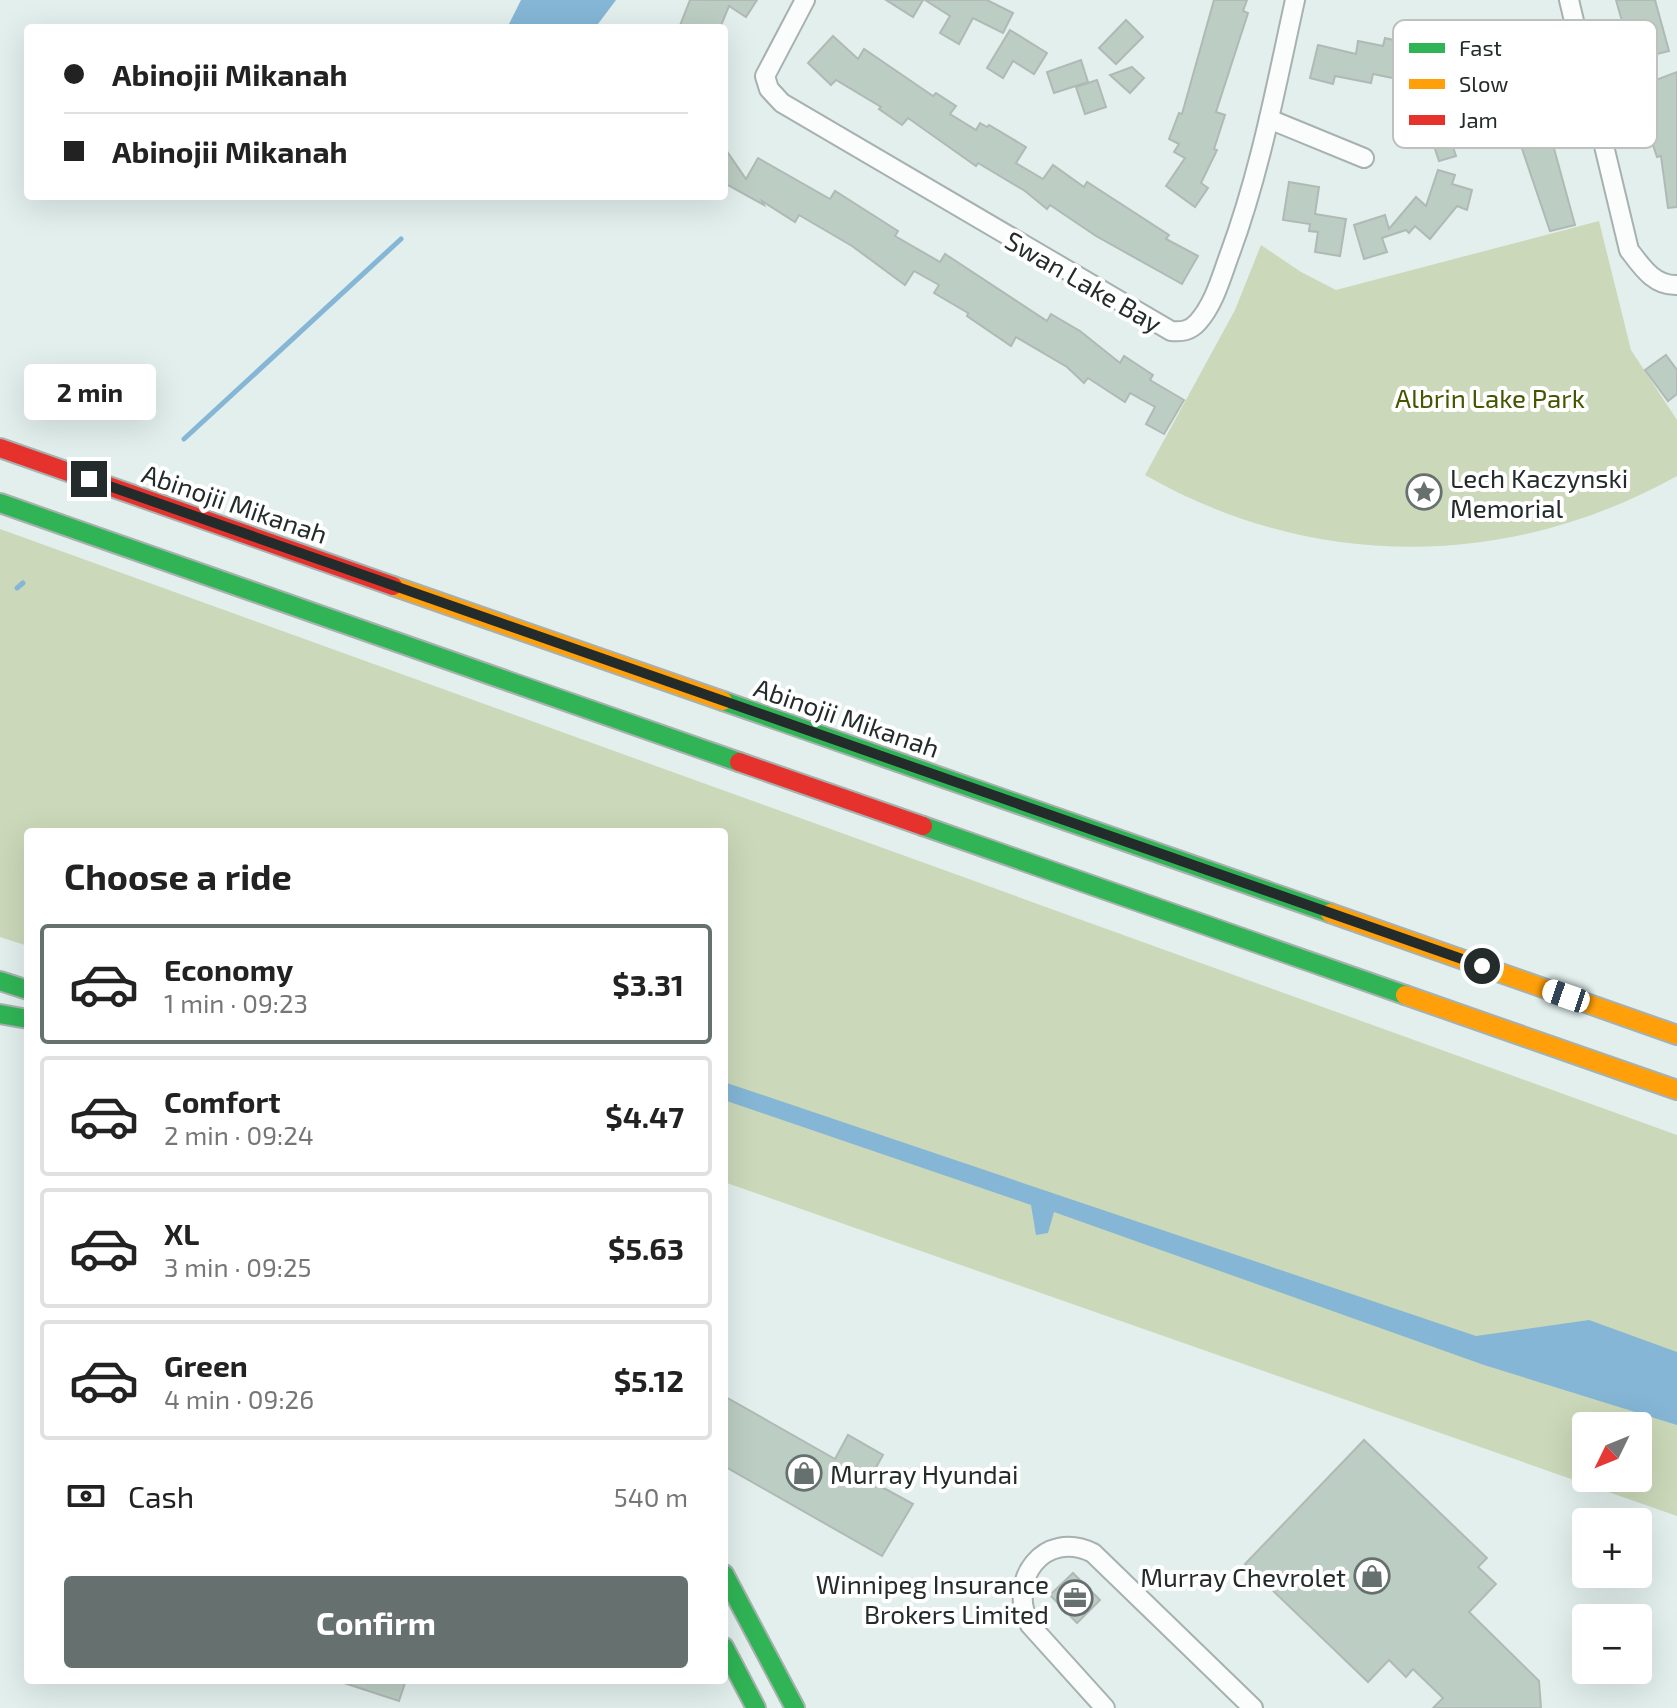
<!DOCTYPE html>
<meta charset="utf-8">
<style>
:root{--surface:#fff;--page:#f2f2f2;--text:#222;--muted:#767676;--line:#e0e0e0;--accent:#66706e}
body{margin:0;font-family:"Exo 2",sans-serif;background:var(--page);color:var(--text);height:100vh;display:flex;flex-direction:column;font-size:30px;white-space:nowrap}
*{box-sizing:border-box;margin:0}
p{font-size:26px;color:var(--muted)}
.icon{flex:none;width:44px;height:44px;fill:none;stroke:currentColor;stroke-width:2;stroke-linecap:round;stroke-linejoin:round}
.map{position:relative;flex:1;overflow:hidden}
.drawer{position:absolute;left:24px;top:828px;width:704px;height:856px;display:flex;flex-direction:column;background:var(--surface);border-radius:8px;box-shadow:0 8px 32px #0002}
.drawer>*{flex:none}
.banner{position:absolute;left:24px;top:24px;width:704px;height:176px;border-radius:8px;box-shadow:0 8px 32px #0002;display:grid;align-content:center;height:176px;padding:0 40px;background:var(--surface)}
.needle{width:52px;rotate:227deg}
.controls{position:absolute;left:1572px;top:1412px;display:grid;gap:16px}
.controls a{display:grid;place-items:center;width:80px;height:80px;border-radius:8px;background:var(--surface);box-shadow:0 8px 32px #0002;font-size:40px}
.end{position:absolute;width:36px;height:36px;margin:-18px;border:10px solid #232c2a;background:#fff;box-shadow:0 0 0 4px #fff}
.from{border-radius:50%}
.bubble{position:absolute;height:56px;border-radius:8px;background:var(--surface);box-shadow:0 8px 32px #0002;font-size:26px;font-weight:700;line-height:56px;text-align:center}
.car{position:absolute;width:24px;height:48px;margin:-24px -12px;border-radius:10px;box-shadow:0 0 6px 2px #0007;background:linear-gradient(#fff 24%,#345 0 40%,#fff 0 76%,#345 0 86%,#fff 0)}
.banner b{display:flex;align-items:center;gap:28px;height:76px;font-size:30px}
.banner b+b{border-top:2px solid var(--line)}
.banner i{width:20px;height:20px;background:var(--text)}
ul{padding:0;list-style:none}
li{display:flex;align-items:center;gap:24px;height:120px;margin:0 16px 12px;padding:0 24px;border:4px solid var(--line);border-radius:8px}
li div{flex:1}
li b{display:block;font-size:30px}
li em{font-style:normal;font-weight:700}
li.selected{border-color:var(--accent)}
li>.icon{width:72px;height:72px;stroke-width:1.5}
h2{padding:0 40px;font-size:36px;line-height:96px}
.pay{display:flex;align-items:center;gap:20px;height:88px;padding:0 40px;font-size:30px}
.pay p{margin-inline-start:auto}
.primary-button{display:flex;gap:16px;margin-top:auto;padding:16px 40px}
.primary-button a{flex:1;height:92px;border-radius:8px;background:var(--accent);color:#fff;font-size:32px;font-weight:700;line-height:92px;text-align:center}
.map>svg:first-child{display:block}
.green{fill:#cbd8b9;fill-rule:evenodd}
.water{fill:#85b6d6}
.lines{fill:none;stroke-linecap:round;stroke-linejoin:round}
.stream{stroke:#85b6d6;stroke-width:5}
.building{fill:#bccec3;stroke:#b0b9b5;stroke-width:2}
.street-casing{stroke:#a7b1af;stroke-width:22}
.fast-casing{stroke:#a7b1af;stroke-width:22}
.slow-casing{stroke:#a7b1af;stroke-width:22}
.jam-casing{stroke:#a7b1af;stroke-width:22}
.street{stroke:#fbfdfc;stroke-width:18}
.fast{stroke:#30b455;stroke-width:18}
.slow{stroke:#ff9f0a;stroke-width:18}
.jam{stroke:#e5322d;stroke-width:18}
.route{stroke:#232c2a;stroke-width:10}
.labels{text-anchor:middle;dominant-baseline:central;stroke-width:8;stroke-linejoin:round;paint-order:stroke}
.street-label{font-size:26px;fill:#232c2a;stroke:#fff}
.park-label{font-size:26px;fill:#465500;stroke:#fff}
.poi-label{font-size:26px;fill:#232c2a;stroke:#fff;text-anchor:start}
.key{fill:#fff;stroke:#bdc0bf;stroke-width:2}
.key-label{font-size:22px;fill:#232c2a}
</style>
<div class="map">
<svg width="1677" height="1708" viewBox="0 0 1677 1708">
<rect width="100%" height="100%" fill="#e2efec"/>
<g class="green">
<path d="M1599,221l32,129 46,70v56c-168,94 -365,95 -532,-1l90,-165 26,-65 40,27 35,18z"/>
<path d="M0,529l1677,606v381l-953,-334v-350h-696v114l-28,-9zM1586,1426h52v52h-52z"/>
</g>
<g class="water">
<path d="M521,0h95l-21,28h-88z"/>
<path d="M724,1082l752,254 113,-16 88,32v73l-193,-60 -430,-153 -6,21 -12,2 -5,-30 -307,-105z"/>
</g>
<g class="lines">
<g class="stream">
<path d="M184,439l217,-200"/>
<path d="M17,588l6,-5"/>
</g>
</g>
<g class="building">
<path d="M690,0h67l-11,17 -17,-11 -9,22h-41z"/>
<path d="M886,0h37l-10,17z"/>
<path d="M925,0h62l26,13 -10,20 -30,-15 -14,26 -19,-11 10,-17z"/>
<path d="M1214,0h33l-4,11 5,2 -32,99 9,3 -11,34 3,1 -16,33 7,5 -13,19 -29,-21 19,-28 -11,-6 5,-8 -10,-5 10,-26 3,1z"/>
<path d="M1616,0h39l14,51 -36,9z"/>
<path d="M1126,20l17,17 -27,27 -17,-16z"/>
<path d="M1529,29l7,20 -18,5 13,44 13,-4 8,25 7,24 -6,2 22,80 -25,6 -64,-188z"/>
<path d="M1010,30l37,23 -13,21 -21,-13 -10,17 -16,-10z"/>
<path d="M833,36l25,23 6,-10 69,47 3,-3 20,13 -6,8 26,16 4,-7 7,4 2,-2 37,22 -10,16 27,16 10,-14 31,22 3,-5 82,53 -3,4 32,17 -16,28 -86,-48 -46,-31 -3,4 -22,-18 -47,-28 -2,3 -68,-48 -6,7 -23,-16 2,-2 -45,-27 -5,5 -23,-22z"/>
<path d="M1385,38l26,6 -4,18 9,2 -4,18 -39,-8 -2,9 -36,-7 -2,8 -23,-6 8,-33 38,9 2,-13 25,5z"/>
<path d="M1081,60l7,22 -34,11 -7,-21z"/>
<path d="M1132,67l12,11 -14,15 -20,-18z"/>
<path d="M1677,72v135l-9,1 -7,-52 -4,1 -8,-24 6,-2 -18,-44z"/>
<path d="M1097,80l9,27 -21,7 -9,-27z"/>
<path d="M1463,117l7,24 -17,6 3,9 -17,5 -8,-24 -7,-7z"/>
<path d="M724,147l22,32 12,-21 72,41 5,-8 63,40 -3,5 45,26 5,-8 102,67 4,-7 29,17 40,32 4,-7 29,19 -3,5 34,20 -20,34 -18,-10 9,-17 -25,-14 -5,9 -37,-24 -4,5 -17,-16 -51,-30 -5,9 -44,-30 1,-3 -34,-20 5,-8 -25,-14 -9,14 -53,-39 -53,-31 -4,7 -33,-21 2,4 -40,-22z"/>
<path d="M1438,170l17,5 -3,9 20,6 -5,20 -10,-4 -27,33 -15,-13 -6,7 -3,-3 -24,8 5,14 -23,7 -10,-34 31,-10 4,14 27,-32 10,9z"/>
<path d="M1289,182l30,5 -4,27 31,5 -6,37 -25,-4 3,-20 -9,-1 1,-7 -27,-4z"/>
<path d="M1666,355l11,15v24l-9,7 -23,-31z"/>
<path d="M724,1396l111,63 13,-24 35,20 -14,25 44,24 -31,52 -158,-90z"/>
<path d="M1364,1440l123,118 -9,9 18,17 -27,28 70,69 2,27h-108l10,-10 -30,-29 -7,8 -17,-17 -21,22 -123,-118z"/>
<path d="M1073,1573l27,27 -23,23 -27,-28z"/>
<path d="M344,1680h62l-7,21 -55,-18z"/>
</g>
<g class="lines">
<defs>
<g id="street">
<path d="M805,0l-40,76 4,13 13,14 389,228c11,1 19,0 27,-9 16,-18 23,-44 31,-66 31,-83 47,-170 66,-256"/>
<path d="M1569,0l60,250c13,17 25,36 48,35"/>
<path d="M1269,119l95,39"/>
<path d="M1105,1708l-75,-83c-24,-45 14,-96 63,-72l160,155"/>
</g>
<g id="fast">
<path d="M0,503l739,259"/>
<path d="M723,701l607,212"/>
<path d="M923,826l482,169"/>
<path d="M0,981l28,9"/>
<path d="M0,1014l28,5"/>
<path d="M724,1574l71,134"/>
<path d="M724,1647l32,61"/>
</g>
<g id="slow">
<path d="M393,586l330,115"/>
<path d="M1330,913l347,122"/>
<path d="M1405,995l272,95"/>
</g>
<g id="jam">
<path d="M0,448l393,138"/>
<path d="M739,762l184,64"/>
</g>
</defs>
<use href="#street" class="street-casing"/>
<use href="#fast" class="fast-casing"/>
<use href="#slow" class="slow-casing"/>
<use href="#jam" class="jam-casing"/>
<use href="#street" class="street"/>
<use href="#fast" class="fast"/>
<use href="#slow" class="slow"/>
<use href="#jam" class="jam"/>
</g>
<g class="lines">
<path class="route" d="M89,479l1393,487"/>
</g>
<defs>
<symbol id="sight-ring" viewBox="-11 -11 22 22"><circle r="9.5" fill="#fff" stroke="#66706e" stroke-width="1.5"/><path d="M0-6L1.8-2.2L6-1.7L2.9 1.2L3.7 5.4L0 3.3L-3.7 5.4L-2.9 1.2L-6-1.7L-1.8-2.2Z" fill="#66706e"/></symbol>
<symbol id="shop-ring" viewBox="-11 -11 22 22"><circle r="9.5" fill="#fff" stroke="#66706e" stroke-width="1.5"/><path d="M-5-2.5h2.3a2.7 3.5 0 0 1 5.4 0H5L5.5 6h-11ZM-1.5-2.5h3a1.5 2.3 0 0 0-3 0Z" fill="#66706e"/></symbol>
<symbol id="office-ring" viewBox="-11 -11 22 22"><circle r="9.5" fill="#fff" stroke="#66706e" stroke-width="1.5"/><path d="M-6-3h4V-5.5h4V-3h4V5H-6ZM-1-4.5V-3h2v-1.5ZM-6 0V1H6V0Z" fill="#66706e"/></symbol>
</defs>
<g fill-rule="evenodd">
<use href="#sight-ring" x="1404" y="472" width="40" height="40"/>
<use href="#shop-ring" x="784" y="1453" width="40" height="40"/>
<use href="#shop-ring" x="1352" y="1556" width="40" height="40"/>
<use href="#office-ring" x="1055" y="1578" width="40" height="40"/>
</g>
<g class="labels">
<g class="street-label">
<text transform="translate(1084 281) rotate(30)">Swan Lake Bay</text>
<text transform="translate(235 503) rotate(19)">Abinojii Mikanah</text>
<text transform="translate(847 717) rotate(19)">Abinojii Mikanah</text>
</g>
<g class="park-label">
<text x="1490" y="397">Albrin Lake Park</text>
</g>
<g class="poi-label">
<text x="1450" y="477">Lech Kaczynski<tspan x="1450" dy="30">Memorial</tspan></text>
<text x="830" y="1473">Murray Hyundai</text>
<text x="1346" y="1576" text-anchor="end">Murray Chevrolet</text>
<text x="1049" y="1583" text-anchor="end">Winnipeg Insurance<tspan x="1049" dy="30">Brokers Limited</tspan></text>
</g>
</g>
<rect x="1393" y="20" width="264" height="128" rx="12" class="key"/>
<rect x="1409" y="43" width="36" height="10" fill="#30b455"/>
<rect x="1409" y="79" width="36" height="10" fill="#ff9f0a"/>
<rect x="1409" y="115" width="36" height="10" fill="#e5322d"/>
<g class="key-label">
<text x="1459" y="56">Fast</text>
<text x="1459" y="92">Slow</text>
<text x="1459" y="128">Jam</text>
</g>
</svg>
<div class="controls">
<a><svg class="needle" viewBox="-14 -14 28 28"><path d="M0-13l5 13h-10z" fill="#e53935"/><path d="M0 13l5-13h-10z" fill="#767676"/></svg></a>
<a>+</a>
<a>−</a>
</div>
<i class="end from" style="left:1482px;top:966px"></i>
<i class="end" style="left:89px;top:479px"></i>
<div class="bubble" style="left:24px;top:364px;width:132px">2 min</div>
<i class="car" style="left:1566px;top:996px;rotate:289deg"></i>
<div class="banner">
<b><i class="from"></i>Abinojii Mikanah</b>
<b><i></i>Abinojii Mikanah</b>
</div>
<section class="drawer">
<h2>Choose a ride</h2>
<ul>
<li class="selected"><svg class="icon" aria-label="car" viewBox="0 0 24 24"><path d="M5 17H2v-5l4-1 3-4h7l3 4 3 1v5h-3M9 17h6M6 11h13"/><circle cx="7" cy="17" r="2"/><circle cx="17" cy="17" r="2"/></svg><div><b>Economy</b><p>1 min · 09:23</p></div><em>$3.31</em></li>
<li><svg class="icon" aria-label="car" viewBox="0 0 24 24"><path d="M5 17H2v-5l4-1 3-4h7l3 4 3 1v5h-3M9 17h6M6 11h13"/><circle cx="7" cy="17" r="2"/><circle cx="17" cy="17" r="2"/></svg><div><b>Comfort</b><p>2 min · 09:24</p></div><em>$4.47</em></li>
<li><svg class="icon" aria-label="car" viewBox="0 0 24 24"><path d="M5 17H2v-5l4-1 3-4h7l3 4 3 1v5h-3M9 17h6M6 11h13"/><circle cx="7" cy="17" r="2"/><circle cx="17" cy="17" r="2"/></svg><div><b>XL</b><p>3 min · 09:25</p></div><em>$5.63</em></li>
<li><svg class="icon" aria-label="car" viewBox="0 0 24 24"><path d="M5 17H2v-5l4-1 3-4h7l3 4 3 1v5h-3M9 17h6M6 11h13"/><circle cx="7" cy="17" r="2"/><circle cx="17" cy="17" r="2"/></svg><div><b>Green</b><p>4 min · 09:26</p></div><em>$5.12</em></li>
</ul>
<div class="pay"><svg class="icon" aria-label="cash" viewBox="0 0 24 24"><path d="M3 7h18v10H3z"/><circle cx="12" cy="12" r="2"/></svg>Cash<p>540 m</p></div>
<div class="primary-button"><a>Confirm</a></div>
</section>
</div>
